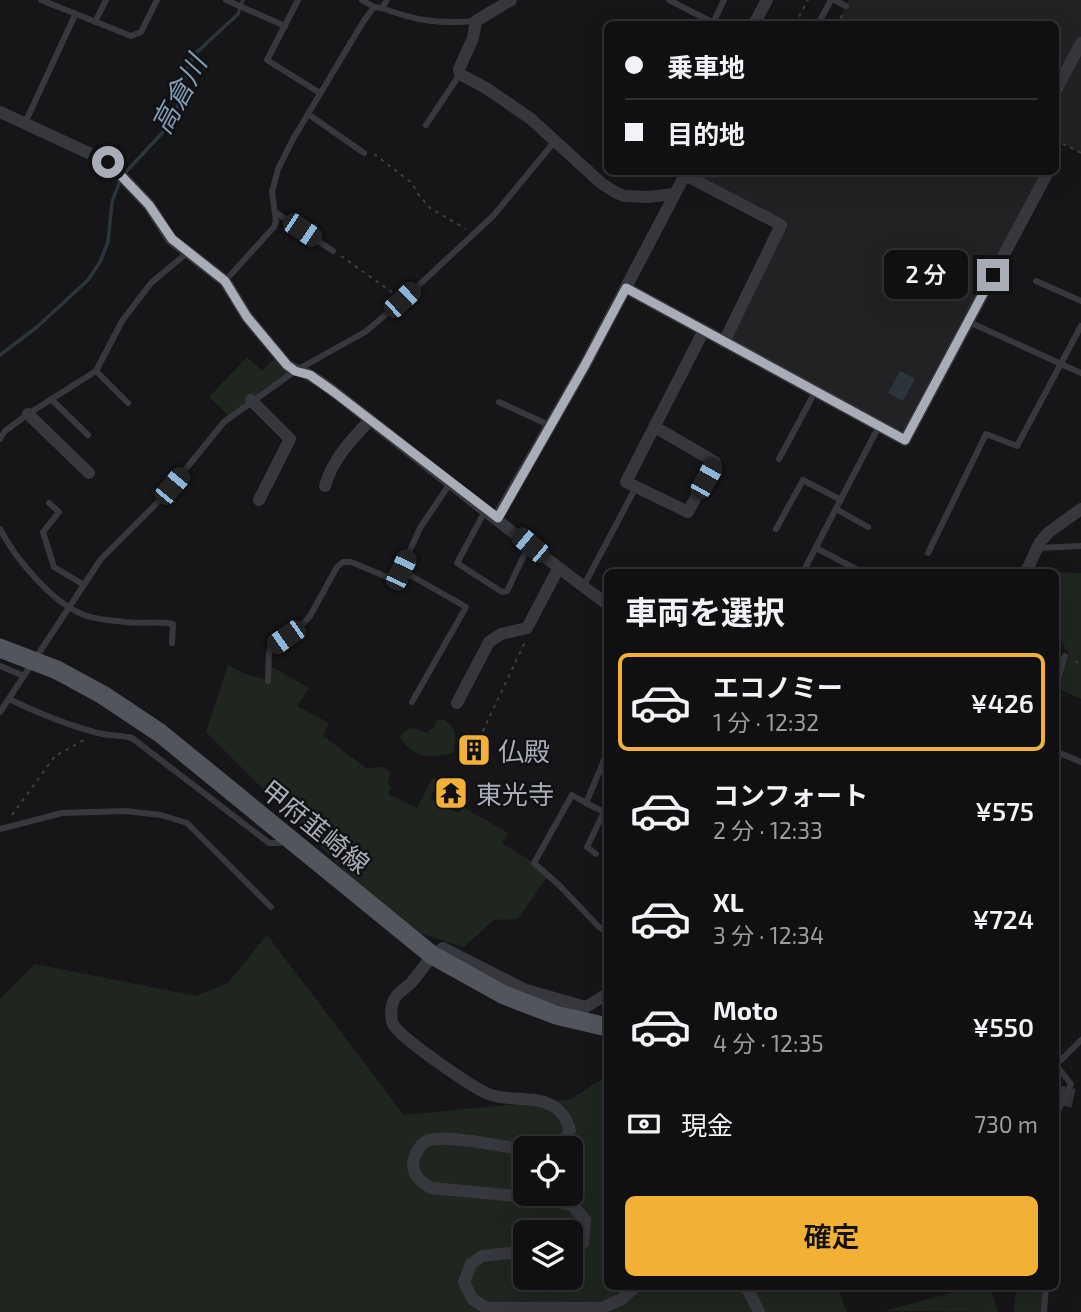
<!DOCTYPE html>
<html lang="ja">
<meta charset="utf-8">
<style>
:root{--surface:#101012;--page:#1e1e20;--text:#f1f3f6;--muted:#9c9d9f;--line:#303032;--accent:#f2b134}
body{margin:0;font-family:"Exo 2","Noto Sans JP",sans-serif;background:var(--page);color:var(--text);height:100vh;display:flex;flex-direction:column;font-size:26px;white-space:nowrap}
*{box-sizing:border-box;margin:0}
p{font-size:23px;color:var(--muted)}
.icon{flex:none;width:38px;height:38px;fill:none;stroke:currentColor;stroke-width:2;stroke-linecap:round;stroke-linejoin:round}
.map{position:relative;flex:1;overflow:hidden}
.details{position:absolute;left:604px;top:569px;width:455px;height:721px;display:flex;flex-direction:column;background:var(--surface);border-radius:10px;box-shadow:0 7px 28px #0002,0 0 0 2px var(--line)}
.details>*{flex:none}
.hud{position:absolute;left:604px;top:21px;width:455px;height:154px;border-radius:10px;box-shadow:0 7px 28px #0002,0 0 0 2px var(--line);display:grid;align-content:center;height:154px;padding:0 21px;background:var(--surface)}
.controls{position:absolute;left:513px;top:1136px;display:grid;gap:14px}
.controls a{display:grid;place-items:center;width:70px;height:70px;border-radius:10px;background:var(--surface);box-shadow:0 7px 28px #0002,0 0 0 2px var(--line);font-size:35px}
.end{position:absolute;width:32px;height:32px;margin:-16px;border:9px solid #a8adb8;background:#111;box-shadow:0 0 0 4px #111}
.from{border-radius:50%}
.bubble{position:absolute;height:49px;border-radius:10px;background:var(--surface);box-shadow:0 7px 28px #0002,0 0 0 2px var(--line);font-size:23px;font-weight:600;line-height:49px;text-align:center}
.car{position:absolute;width:21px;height:42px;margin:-21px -10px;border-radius:9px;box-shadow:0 0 5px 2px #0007;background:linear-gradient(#222 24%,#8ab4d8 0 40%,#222 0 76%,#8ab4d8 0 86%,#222 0)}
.hud b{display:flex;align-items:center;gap:24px;height:66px;font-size:26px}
.hud b+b{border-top:2px solid var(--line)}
.hud i{width:18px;height:18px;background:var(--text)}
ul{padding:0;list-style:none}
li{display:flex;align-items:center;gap:21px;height:98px;margin:0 14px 10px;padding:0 7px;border:4px solid transparent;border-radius:10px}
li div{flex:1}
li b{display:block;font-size:26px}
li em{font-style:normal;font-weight:600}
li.current{border-color:var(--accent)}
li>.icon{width:63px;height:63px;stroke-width:1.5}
h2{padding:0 21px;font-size:32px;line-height:84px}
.pay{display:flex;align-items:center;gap:18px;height:77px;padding:0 21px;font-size:26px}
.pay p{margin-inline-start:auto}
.primary-button{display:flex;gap:14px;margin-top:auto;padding:14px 21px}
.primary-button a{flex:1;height:80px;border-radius:10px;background:var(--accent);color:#111;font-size:28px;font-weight:600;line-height:80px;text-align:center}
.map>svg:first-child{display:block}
.built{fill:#222225}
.green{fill:#1e261f;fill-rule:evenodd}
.water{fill:#2c353c}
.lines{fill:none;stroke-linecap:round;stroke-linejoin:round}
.stream{stroke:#2c353c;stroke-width:3.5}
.primary-tunnel{stroke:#333438;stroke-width:19;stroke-dasharray:19 10;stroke-linecap:butt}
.path{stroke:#3d3f44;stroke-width:2;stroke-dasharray:3.5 5;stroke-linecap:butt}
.lane{stroke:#37383d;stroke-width:6}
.street{stroke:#37383d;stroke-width:12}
.primary{stroke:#53555c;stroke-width:19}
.primary-bridge{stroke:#53555c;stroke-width:19}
.route{stroke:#a8adb8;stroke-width:9}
.labels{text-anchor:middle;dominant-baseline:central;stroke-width:5;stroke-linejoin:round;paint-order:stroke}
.poi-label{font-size:26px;fill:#a8adb8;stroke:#111113;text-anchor:start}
.street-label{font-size:26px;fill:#a8adb8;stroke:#111113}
.water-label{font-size:28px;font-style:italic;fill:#7f9bb3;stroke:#111113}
</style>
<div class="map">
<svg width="1081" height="1312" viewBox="0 0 1081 1312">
<rect width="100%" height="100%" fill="#161618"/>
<g class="built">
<path d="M849,0h232v43l-26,49v-68h-214l-3,-1z"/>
<path d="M1081,49v104l-26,-13v-46z"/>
<path d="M686,172h362l-143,268 -181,-98 57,-117z"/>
</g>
<g class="green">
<path d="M278,354l17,17 -65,46 -21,-20 38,-40 15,14z"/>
<path d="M1055,572l26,1v126l-26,-12 14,-33c-18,-27 -14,-50 -14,-82z"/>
<path d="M228,665l17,9 23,6 1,-15 40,23 -12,18 32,17 -6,13 43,32 18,-1 6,6 -2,11 4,2 -4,8 29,14 15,-30 7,3 -9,18 29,14 4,-6 45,26 -6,10 32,20 14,13 -30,43 -24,1 -30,27 -42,-13 -66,-52 -150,-150z"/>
<path d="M443,719c14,8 14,19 10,34 -20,6 -42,5 -53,-16 9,-12 15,-9 27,-4l7,-6 2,-6z"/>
<path d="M267,935l137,180 167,-16 36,-23v210h230l10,26h-847v-313l35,-35 161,32 32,-13zM525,1148h45v46h-45zM525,1232h45v46h-45z"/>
<path d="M977,1286h13l8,26 -114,-1z"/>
<path d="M1016,1286h29l-1,26h-30z"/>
</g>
<path class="water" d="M900,371l15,8 -12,22 -15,-8z"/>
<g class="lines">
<g class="stream">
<path d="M124,174l38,-41 18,-31 5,-30 10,-18 43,-40 5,-14"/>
<path d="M0,355l37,-28 51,-47 12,-18 8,-20 4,-40 8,-21"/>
</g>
<path class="primary-tunnel" d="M1055,1094l26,6"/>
<g class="path">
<path d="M795,24l13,-24"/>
<path d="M841,24l-3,-1 5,-10"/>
<path d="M1055,140l26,13"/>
<path d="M374,154l38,29 6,11 12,14 36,21"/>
<path d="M341,256l55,39"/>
<path d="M1055,637l6,11"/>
<path d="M1075,661l6,4"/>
<path d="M479,739l46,-97"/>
<path d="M12,815l43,-59 29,-16"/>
</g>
<g class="lane">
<path d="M41,0l90,36 10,-4 16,-32"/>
<path d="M226,0l59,26"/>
<path d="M298,0l-31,60 53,33"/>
<path d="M362,0l12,7"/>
<path d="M669,0l47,24"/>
<path d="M834,0l12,6"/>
<path d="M382,8c34,13 57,16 94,13"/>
<path d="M95,22l11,-22"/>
<path d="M713,23l11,-23"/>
<path d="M818,24l13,-24"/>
<path d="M308,114l56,39"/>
<path d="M25,123l50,-108"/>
<path d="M426,125l34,-51"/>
<path d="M275,212l58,39"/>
<path d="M225,281l49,-54 2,-6 -4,-29 6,-23 15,-30 70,-117 11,-15 8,1 5,-8"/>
<path d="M1036,281l45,20"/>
<path d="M969,322l112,51"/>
<path d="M96,371l32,32"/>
<path d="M51,399l37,36"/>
<path d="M499,402l52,24"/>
<path d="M0,439l5,-8 23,-17 68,-43 26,-50 29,-38 36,-30"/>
<path d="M779,459l36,-67"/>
<path d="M49,503l10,9 -16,20 11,35 30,18"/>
<path d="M836,509l32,18"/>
<path d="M485,511l-28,52 45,29 5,-1 22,-46"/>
<path d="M0,529c16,31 54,76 87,87 11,4 25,4 38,6 15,2 33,-1 48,2l-1,19"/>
<path d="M776,529l27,-49 38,20"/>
<path d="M816,548l40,21"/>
<path d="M1037,548l44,-2"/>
<path d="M928,553l58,-119 31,12 64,-120"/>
<path d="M401,570l65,37 -54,95"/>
<path d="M803,572l76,-146"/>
<path d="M583,587l53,-100"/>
<path d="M0,666l24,10"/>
<path d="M268,681l1,-28 2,-6 29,-20 10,-11 27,-49 6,-5h8l36,15 8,-2 6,-5 19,-42 31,-46"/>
<path d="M1055,687l10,-31"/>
<path d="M9,699c29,14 58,26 89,34 12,3 23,2 34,5l137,105h11l4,-7"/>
<path d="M0,712l101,-153 61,-61 62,-76 71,-51 70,-39 38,-32 91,-85 61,-74"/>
<path d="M1055,751l26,11"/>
<path d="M607,752l-5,13 5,3"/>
<path d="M602,765l-16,38 -14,-8 -38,68 25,22 40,42 8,5"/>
<path d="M586,803l18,9 -17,35 9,7"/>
<path d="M0,829l62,-16 63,-2 36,4 26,8 84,84"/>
<path d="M1055,1117l16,-33 -15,-19 25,-25"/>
<path d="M1044,1312l2,-26"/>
</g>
<g class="street">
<path d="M511,0l-35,21 -3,17 -14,31 1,5 26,14 45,31 70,64 14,9 9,4 24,1 26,-3"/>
<path d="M754,24l13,-24"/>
<path d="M1055,92l26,-49"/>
<path d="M0,112l108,50 41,43 22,34 54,42 22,36 40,48c8,6 15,6 24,11 9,5 18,12 26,18 90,70 179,143 270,210"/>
<path d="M686,172l-1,3 96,50 -57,117"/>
<path d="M626,288l279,152 143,-268"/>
<path d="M251,400l39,39 -31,61"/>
<path d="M28,414l61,59"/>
<path d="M655,427l60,35 -27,50 -62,-30 77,-150"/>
<path d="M325,486c7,-26 26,-46 45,-66"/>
<path d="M497,518l88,-153 100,-190"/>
<path d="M1026,572l14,-30 9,-10 32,-23"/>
<path d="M457,703l32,-61 12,-8 26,-6 31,-59"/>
<path d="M560,1148l10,-18c-3,-10 -9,-20 -19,-25 -19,-10 -43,-3 -63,-11 -16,-7 -88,-56 -95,-70 -3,-7 -2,-20 2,-26 3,-6 11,-10 16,-15 11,-12 17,-26 32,-35l83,42 60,17 21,-13"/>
<path d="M525,1150c-20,-3 -82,-17 -98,-9 -7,3 -13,14 -14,22 0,13 8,19 18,25l118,11 24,7 12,14 -2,23 -13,7"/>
<path d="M525,1251l-43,5 -11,8 -7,18 9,18 14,8h115l20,-9 14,-13"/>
<path d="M746,1286l13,26"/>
</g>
<path class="primary" d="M57,670l46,25 57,38 272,222 72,40 52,20 51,12"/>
<path class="primary-bridge" d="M0,648l57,22"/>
</g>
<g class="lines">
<path class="route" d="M108,162l41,43 23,34 53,42 22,36 40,48 8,6 15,4 24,17 164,126 87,-153 41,-77 279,152 88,-165"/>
</g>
<defs>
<symbol id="building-square" viewBox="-11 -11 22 22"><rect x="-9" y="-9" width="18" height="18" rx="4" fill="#f2b134" stroke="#111113"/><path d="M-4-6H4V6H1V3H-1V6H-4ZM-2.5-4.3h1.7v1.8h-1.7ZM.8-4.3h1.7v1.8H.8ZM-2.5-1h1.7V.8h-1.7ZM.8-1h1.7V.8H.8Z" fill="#111"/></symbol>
<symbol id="temple-square" viewBox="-11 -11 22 22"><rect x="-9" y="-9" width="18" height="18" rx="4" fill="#f2b134" stroke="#111113"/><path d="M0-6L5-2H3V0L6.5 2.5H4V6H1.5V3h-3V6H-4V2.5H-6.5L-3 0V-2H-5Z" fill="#111"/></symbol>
</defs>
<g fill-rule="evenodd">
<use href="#building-square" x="455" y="731" width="38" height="38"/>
<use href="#temple-square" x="432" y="774" width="38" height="38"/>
</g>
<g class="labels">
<g class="poi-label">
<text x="498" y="750">仏殿</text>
<text x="476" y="793">東光寺</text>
</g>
<g class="street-label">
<text transform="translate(316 826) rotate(39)">甲府韮崎線</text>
</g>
<g class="water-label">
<text transform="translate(178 94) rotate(-62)">高倉川</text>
</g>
</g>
</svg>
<div class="controls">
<a><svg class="icon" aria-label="locate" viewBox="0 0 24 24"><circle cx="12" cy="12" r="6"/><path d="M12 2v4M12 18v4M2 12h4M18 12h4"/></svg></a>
<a><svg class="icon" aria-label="layers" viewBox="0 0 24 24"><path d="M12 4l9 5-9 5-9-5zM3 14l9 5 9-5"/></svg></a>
</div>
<i class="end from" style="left:108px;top:162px"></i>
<i class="end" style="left:993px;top:275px"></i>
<div class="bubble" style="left:884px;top:250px;width:84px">2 分</div>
<i class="car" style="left:302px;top:230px;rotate:124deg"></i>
<i class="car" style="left:402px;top:300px;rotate:47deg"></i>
<i class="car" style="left:706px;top:479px;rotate:29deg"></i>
<i class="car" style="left:172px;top:486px;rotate:40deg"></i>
<i class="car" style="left:530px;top:545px;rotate:310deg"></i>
<i class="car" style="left:401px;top:570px;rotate:25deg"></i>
<i class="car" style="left:286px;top:637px;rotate:235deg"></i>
<div class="hud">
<b><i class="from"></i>乗車地</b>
<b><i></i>目的地</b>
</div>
<section class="details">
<h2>車両を選択</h2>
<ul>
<li class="current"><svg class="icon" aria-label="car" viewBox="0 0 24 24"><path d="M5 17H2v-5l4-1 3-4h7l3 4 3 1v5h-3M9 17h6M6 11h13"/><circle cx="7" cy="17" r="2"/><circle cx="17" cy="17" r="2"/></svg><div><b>エコノミー</b><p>1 分 · 12:32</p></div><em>¥426</em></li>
<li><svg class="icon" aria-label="car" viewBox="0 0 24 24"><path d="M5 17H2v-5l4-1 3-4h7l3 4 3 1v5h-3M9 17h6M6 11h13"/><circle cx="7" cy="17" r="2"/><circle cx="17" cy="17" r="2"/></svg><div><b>コンフォート</b><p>2 分 · 12:33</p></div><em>¥575</em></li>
<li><svg class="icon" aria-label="car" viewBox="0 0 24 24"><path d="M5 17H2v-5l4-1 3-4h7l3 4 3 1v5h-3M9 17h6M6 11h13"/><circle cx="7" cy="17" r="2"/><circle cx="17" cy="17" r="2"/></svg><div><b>XL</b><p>3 分 · 12:34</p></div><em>¥724</em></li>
<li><svg class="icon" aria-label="car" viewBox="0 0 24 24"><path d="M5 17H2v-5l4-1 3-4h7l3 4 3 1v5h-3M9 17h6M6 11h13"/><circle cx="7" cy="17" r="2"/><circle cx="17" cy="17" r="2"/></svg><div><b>Moto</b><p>4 分 · 12:35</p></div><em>¥550</em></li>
</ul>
<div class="pay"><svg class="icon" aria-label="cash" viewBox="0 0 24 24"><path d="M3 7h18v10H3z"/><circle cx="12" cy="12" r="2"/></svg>現金<p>730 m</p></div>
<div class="primary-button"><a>確定</a></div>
</section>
</div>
